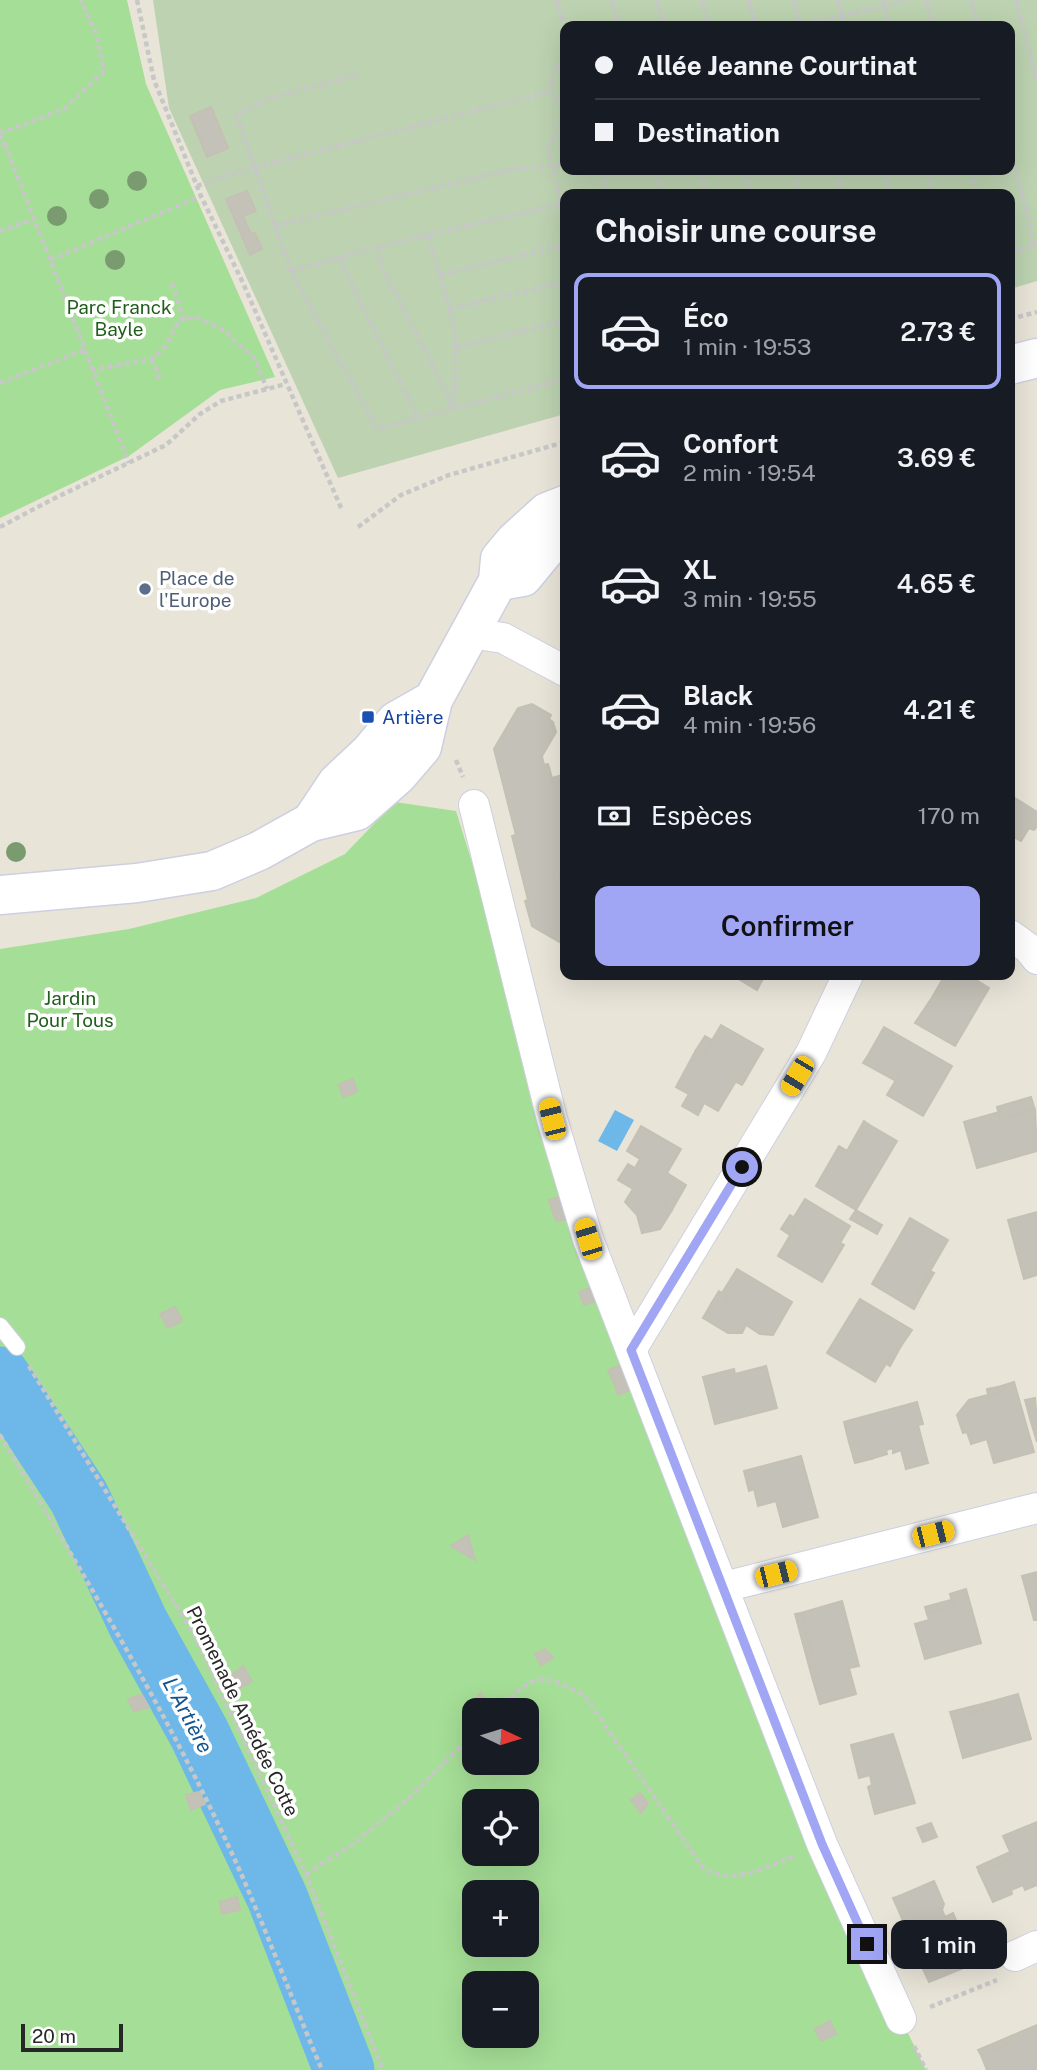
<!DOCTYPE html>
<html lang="fr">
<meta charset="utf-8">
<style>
:root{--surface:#171b24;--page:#242831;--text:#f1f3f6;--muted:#9ea1a6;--line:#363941;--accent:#a0a5f4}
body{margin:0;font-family:"Public Sans",sans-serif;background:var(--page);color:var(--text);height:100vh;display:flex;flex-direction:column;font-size:26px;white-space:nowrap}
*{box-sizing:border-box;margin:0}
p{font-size:23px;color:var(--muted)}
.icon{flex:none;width:38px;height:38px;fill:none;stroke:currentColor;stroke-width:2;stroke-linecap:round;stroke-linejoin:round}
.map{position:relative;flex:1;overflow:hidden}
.panel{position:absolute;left:560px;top:189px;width:455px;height:791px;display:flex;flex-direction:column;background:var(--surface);border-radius:14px;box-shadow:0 7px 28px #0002}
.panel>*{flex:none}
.guide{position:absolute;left:560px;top:21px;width:455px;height:154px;border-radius:14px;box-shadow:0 7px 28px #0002;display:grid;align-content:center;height:154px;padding:0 35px;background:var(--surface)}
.needle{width:46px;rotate:94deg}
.fabs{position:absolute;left:462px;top:1698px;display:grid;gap:14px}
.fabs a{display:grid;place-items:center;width:77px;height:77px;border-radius:14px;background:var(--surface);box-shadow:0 7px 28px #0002;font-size:35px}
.scale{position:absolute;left:21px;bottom:18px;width:102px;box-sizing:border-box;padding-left:7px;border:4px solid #272727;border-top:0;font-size:19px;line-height:24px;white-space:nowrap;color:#272727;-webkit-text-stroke:5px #fff;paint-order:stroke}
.end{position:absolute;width:32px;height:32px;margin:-16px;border:9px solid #a0a5f4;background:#111;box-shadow:0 0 0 4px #111}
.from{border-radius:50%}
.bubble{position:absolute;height:49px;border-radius:14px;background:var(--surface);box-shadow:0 7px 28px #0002;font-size:23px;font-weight:600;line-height:49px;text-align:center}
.car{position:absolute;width:21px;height:42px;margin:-21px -10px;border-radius:9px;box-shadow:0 0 5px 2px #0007;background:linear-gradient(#f5c518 24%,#345 0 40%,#f5c518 0 76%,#345 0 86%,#f5c518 0)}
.guide b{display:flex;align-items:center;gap:24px;height:66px;font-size:26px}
.guide b+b{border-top:2px solid var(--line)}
.guide i{width:18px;height:18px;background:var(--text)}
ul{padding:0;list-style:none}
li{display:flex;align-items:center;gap:21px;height:116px;margin:0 14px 10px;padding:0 21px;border:4px solid transparent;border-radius:14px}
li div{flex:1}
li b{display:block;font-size:26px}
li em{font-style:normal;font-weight:600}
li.active{border-color:var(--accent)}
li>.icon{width:63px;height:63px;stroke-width:1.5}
h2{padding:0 35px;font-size:32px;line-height:84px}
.pay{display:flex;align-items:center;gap:18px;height:77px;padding:0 35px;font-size:26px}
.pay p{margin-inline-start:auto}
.action{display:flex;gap:14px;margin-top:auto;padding:14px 35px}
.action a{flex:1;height:80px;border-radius:14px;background:var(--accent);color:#111;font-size:28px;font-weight:600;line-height:80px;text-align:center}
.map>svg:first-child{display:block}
.green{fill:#a5de96;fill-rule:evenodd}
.cemetery{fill:#bcd2b0;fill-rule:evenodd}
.water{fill:#6eb7e9}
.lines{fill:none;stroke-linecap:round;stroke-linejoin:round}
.river{stroke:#6eb7e9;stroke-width:61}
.building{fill:#c4c1b8;stroke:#c4c0b3;stroke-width:2}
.lane-casing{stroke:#cecfe0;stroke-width:18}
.street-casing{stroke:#cecfe0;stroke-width:32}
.secondary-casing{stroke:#cecfe0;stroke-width:41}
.path{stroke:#c7c7c7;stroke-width:4.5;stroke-dasharray:5 3.5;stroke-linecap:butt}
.lane{stroke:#fff;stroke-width:16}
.street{stroke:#fff;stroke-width:30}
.secondary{stroke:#fff;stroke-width:38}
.tree{fill:#7a9b70}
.route{stroke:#a0a5f4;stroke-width:9}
.service-dot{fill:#5c6f8a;stroke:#fff;stroke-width:2.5}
.transit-dot{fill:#1a4fb4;stroke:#fff;stroke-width:2.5}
.labels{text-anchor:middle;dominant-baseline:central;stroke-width:7;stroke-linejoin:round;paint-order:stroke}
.park-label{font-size:19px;fill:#205f1b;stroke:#fff}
.service-label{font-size:19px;fill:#4e5e75;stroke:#fff;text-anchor:start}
.transit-label{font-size:19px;fill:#164399;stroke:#fff;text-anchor:start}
.street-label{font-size:19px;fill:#272727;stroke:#fff}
.water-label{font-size:21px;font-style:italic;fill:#125390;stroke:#fff}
</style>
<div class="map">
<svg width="1037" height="2070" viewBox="0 0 1037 2070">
<rect width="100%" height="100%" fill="#e9e4d8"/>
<g class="green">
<path d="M0,0h127l19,84 129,293 -55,13 -91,66 -129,62z"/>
<path d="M395,802l61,9 96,308 349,900 25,51h-926v-1121l129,-20 127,-31 89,-44zM474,1710h53v52h-53zM474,1801h53v52h-53zM474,1892h53v52h-53zM474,1983h53v52h-53z"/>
</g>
<path class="cemetery" d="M153,0h884v281l-27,8v-95h-445v220l-227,64 -169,-370zM565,26h445v144h-445z"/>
<path class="water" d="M615,1110l19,10 -17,31 -19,-10z"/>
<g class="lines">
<path class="river" d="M0,1377l79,120 59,126 61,110 78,164 67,173"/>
</g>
<g class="building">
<path d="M211,107l17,41 -21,9 -17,-41z"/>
<path d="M247,191l9,20 -13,5 8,18 4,-1 7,16 -12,6 -24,-56z"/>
<path d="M532,704l19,11 -2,4 4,3 3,10 -14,24 2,9 4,-1 4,14 13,-4v98l-6,2 3,14 3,-1v63l-4,-7 -29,-17 -7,-25 3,-1 -16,-64 4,-1 -22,-86 24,-41z"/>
<path d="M1010,795l27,17v14l-3,4 -5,-2 -8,13 -11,-6z"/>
<path d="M732,975h33l-8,15z"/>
<path d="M945,975h6l-13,24 -5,-3z"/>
<path d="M951,975h17l21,13 -34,58 -40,-23 18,-27 5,3z"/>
<path d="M721,1025l42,24 -18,31 -11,-6 -3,5 5,2 -18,30 -14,-8 -6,12 -16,-9 7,-12 -13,-7 20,-37 8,4z"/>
<path d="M884,1027l68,39 -29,50 -36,-21 12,-20 -32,-18z"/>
<path d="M705,1036l7,4 -8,14 -8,-4z"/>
<path d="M867,1057l32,18 -3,6 -33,-18z"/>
<path d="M734,1074l11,6 -3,5 -11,-6z"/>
<path d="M353,1079l4,13 -14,5 -4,-13z"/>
<path d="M1031,1097l4,13 -35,9 -3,-12z"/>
<path d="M1035,1110l2,41 -60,17 -13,-46 35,-10 1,7z"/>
<path d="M864,1121l4,3 -17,29 -4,-2z"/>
<path d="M868,1124l29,17 -41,69 -40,-24 23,-40 12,7z"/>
<path d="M641,1126l40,23 -14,24 19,12 -9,16 -7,-4 -5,9 7,4 -12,19 -18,4 -5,-18 -12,-13 8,-13 -15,-9 10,-16 7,4 5,-9 -13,-8z"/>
<path d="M563,1195l4,13 -14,5 -4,-13z"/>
<path d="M670,1197l7,4 -5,9 -7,-4z"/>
<path d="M805,1199l45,27 -10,17 4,2 -22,37 -44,-26 21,-36 -5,-3z"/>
<path d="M567,1208l3,11 -14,2 -3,-8z"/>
<path d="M856,1210l26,15 -5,9 -27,-15z"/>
<path d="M1037,1212v63l-13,4 -16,-59z"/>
<path d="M790,1215l9,5 -9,15 -9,-6z"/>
<path d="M910,1218l38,22 -30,52 4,2 -8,15 -42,-25z"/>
<path d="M737,1269l55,33 -19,33 -13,-1 -14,-9 -4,8h-14l-25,-15 8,-14 11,6 7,-13 -7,-4z"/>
<path d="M930,1271l4,2 -12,21 -4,-2z"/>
<path d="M593,1287l6,13 -15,5 -5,-13z"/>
<path d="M719,1291l10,6 -7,13 -11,-6z"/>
<path d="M860,1299l52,31 -11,16 -3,-2 -23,38 -48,-29z"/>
<path d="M175,1307l7,14 -14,7 -8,-14z"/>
<path d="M898,1344l3,2 -11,20 -5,-3z"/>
<path d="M624,1364l5,14 -15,5 -6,-13z"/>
<path d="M766,1366l11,42 -62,16 -12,-47 31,-8 1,5z"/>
<path d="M629,1378l5,10 -16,7 -4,-12z"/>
<path d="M1014,1382l20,70 -40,11 -7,-24 -16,5 -4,-12 -4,1 -6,-18 12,-15 30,-8 -1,-5z"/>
<path d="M998,1387l1,5 -11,3 -1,-6z"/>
<path d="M1035,1398l2,23 -6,1 -6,-22z"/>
<path d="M917,1402l6,22 -5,1 10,38 -22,6 -5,-19 -8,3v-5l-7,2 1,4 -16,5 -11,-8 -4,-11 -7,2 -5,-20z"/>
<path d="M1037,1421v21l-6,-20z"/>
<path d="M856,1440l4,11 11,8 -16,4 -6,-21z"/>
<path d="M801,1456l17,61 -35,10 -7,-26 -18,5 -4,-17 -5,2 -5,-20z"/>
<path d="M468,1535l7,25 -24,-14z"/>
<path d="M1037,1572v7l-13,4 -2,-7z"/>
<path d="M1037,1579v41h-3l-10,-37z"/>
<path d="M966,1589l15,54 -56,16 -10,-35 14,-4 -2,-6 26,-8 -3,-12z"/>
<path d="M951,1600l2,6 -26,8 -2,-7z"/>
<path d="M842,1601l17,65 -10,2 7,26 -36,10 -8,-27 6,-1 -17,-63z"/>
<path d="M801,1613l17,63 -6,1 -17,-63z"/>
<path d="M545,1649l8,9 -12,7 -6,-11z"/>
<path d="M243,1666l9,15 -16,10 -6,-14z"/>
<path d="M481,1693l7,11 -7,6h-6l-5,-7z"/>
<path d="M1018,1694l13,45 -68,19 -11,-40 35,-10 -1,-5z"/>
<path d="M142,1695l7,12 -15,4 -6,-12z"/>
<path d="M986,1703l1,5 -35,10 -2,-6z"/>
<path d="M893,1734l22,69 -40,11 -7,-27 4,-2 -2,-10 -11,3 -8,-33z"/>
<path d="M199,1792l6,12 -14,6 -5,-15z"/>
<path d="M640,1793l8,10 -7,10 -10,-13z"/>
<path d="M1037,1822v63l-12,5 -2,-5 -12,5 1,4 -19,8 -14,-30 34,-14 -10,-22z"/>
<path d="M931,1823l6,14 -14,5 -6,-14z"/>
<path d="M1010,1852l3,6 -34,14 -2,-5z"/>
<path d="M934,1881l10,23 -2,6 3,7 8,-4 15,35 -5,2 6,16 -40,16 -7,-15 6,-3 -14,-33 -6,3 -7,-18 5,-2 -7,-18z"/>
<path d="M899,1896l7,18 -5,2 -8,-18z"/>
<path d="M237,1897l3,13 -18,4 -2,-12z"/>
<path d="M830,2021l6,13 -15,7 -6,-12z"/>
<path d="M1037,2025v45h-50l-6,-15 32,-14 -2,-5z"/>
<path d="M1011,2036l2,5 -32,14 -3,-5z"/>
</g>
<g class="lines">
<defs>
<path id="lane" d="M0,1326l17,21"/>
<g id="street">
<path d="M470,633l33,5 62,33"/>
<path d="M474,805l78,314 36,120 234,605 79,175"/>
<path d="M1010,935l18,13 9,11"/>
<path d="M631,1350l180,-297 37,-78"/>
<path d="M724,1587l313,-79"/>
<path d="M1015,1956l22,-10"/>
</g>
<g id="secondary">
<path d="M1010,365l27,-7"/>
<path d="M498,581l25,-4 42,-51"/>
<path d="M311,822l26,-39 33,-31 26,-31 37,-21"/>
<path d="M0,895l137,-12 75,-12 47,-20 52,-29 46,-11 41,-36 24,-28 11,-47 65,-119 2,-22 15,-18 32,-29 18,-7"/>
</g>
</defs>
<use href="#lane" class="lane-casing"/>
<use href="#street" class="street-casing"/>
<use href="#secondary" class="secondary-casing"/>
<g class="path">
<path d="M137,0l17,80 47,116 42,87 99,227"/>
<path d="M557,0l8,34"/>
<path d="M612,0l7,26"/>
<path d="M657,0l7,26"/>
<path d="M702,0l6,26"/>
<path d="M749,0l7,26"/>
<path d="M794,0l6,25"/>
<path d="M838,0l7,26"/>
<path d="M883,0l6,26"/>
<path d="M926,0l7,26"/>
<path d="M971,0l7,26"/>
<path d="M1016,0l21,82"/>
<path d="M798,26l110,-26"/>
<path d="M565,59c-18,13 -19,36 0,49"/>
<path d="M357,75l-90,24 -31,16 55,156 86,158 188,-50"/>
<path d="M565,116l-17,33 17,73"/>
<path d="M0,133l64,-24 40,-38 -7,-35 -16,-36"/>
<path d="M0,135l5,9 -5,2"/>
<path d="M5,144l124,319"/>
<path d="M1010,149l25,97"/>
<path d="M601,170l7,24"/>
<path d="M656,170l6,24"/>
<path d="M700,170l6,24"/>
<path d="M744,170l7,24"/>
<path d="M793,170l6,24"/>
<path d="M837,170l6,24"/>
<path d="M883,170l7,24"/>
<path d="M926,170l6,24"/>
<path d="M971,170l6,24"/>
<path d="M197,186l40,-14 314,-81"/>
<path d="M274,226l240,-57 51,-5"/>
<path d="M0,231l33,-12"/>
<path d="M428,235l28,99 -2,73"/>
<path d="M378,247l2,16 74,145"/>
<path d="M1010,253l26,-7"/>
<path d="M339,258l78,159"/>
<path d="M50,260l151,-64"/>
<path d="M291,271l87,-24 183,-43"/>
<path d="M440,275l125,-30"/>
<path d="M172,283l12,36"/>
<path d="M449,309l116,-27"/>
<path d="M1010,319l27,-7"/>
<path d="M456,347l109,-26"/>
<path d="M151,359l7,13 1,10"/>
<path d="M91,370l60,-11 14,-12 14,-27 17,-3 26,12 33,30 12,30"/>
<path d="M0,383l84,-33"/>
<path d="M0,527l51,-27 115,-55 34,-31 21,-13 65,-17"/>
<path d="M358,527l43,-32 48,-20 116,-33"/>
<path d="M456,760l7,17"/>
<path d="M29,1366l165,269 112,239 77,196"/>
<path d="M0,1435c86,144 175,289 243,443 27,63 52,128 79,192"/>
<path d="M498,1710c38,-36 39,-40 87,-14l118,172c28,18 63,0 91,-12"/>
<path d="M306,1874l46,-29 57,-47 65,-65"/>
<path d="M930,2007l67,-27"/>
<path d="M914,2046l12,24"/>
</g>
<use href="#lane" class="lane"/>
<use href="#street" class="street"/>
<use href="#secondary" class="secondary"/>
</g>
<g class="tree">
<circle cx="137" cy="181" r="10"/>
<circle cx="99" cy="199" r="10"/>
<circle cx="57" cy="216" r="10"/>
<circle cx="115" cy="260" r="10"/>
<circle cx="16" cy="852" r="10"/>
</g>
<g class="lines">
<path class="route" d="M742,1167l-111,183 191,494 45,100"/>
</g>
<circle class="service-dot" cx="145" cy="589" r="7"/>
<rect class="transit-dot" x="361" y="710" width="14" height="14" rx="3.5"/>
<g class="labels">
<g class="park-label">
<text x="119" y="307">Parc Franck<tspan x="119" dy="22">Bayle</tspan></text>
<text x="70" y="998">Jardin<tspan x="70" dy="22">Pour Tous</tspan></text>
</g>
<g class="service-label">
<text x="159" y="578">Place de<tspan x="159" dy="22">l'Europe</tspan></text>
</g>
<g class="transit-label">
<text x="382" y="717">Artière</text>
</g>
<g class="street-label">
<text transform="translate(243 1711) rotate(64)">Promenade Amédée Cotte</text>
</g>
<g class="water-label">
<text transform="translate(188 1715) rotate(62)">L'Artière</text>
</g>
</g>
</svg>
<div class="fabs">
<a><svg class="needle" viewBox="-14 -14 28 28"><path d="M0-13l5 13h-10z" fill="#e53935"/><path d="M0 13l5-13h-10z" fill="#9ea1a6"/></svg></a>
<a><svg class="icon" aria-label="locate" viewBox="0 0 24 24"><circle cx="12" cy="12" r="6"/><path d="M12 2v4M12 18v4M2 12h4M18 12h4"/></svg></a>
<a>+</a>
<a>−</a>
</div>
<div class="scale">20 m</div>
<i class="end from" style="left:742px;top:1167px"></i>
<i class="end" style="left:867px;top:1944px"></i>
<div class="bubble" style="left:891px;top:1920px;width:116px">1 min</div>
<i class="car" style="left:797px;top:1076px;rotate:211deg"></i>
<i class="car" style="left:552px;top:1119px;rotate:346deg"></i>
<i class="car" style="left:588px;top:1239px;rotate:343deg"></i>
<i class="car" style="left:933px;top:1534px;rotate:76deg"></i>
<i class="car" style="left:776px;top:1574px;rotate:76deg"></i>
<div class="guide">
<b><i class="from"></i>Allée Jeanne Courtinat</b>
<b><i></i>Destination</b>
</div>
<section class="panel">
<h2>Choisir une course</h2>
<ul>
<li class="active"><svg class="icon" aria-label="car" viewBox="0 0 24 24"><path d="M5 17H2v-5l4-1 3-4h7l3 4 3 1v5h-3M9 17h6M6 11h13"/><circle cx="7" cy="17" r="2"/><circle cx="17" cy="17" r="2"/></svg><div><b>Éco</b><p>1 min · 19:53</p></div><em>2.73 €</em></li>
<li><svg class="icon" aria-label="car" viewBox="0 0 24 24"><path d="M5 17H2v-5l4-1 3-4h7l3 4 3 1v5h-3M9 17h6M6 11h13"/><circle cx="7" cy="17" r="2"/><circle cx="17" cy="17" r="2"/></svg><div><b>Confort</b><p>2 min · 19:54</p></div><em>3.69 €</em></li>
<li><svg class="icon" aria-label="car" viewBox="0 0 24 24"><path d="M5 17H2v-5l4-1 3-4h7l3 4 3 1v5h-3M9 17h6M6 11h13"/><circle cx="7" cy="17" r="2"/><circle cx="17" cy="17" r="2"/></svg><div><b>XL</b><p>3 min · 19:55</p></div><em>4.65 €</em></li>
<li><svg class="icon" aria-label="car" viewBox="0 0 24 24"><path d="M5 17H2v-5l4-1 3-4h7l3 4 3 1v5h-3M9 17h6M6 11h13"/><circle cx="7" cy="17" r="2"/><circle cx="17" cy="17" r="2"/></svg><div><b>Black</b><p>4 min · 19:56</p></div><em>4.21 €</em></li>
</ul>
<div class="pay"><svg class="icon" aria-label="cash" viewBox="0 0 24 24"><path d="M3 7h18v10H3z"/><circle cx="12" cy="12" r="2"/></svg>Espèces<p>170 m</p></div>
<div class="action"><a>Confirmer</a></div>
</section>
</div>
